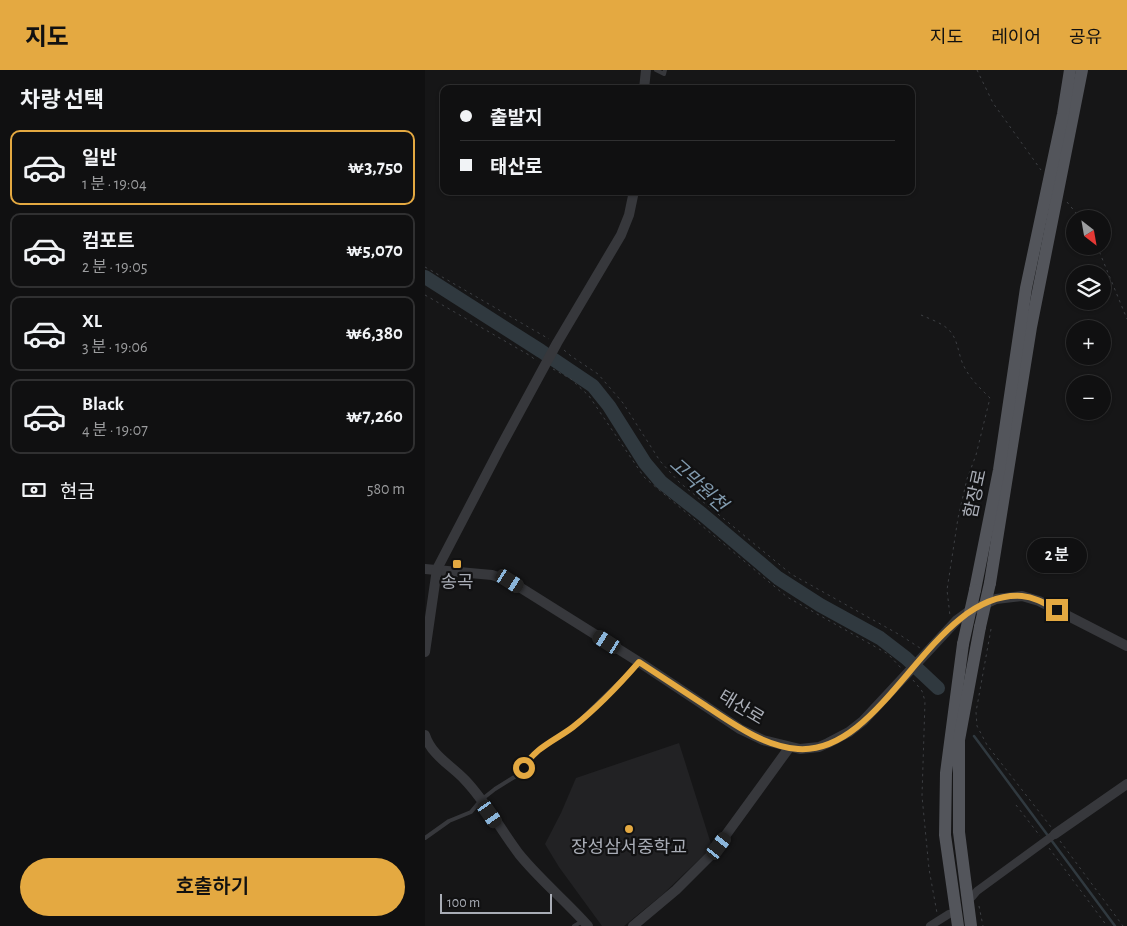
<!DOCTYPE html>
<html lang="ko">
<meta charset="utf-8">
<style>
:root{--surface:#101011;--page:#1e1e1f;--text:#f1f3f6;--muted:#9c9d9f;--line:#303031;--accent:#e4a941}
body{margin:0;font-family:"Alegreya Sans","Noto Sans KR",sans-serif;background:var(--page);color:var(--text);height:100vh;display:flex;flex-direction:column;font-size:19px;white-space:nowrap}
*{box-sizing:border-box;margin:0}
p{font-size:16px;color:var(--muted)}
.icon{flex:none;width:28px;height:28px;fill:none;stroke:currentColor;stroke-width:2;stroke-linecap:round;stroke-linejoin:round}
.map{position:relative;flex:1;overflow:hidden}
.panel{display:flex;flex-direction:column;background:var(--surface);width:425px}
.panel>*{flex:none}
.banner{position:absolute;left:15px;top:15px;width:475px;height:110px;border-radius:10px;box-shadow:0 1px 4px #0004,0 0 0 1px var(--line);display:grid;align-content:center;height:110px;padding:0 20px;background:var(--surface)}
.needle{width:32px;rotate:149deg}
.buttons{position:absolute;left:641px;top:140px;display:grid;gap:10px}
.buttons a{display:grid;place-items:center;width:45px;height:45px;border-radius:50%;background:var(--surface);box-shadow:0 1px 4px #0004,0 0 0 1px var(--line);font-size:25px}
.scale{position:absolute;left:15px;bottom:12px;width:112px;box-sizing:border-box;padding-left:5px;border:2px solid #a9adb6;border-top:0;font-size:14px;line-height:18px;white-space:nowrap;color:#a9adb6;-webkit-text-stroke:4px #111112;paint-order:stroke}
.end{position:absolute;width:22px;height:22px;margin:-11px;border:6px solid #e4a941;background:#111;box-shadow:0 0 0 2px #111}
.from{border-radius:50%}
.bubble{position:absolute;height:35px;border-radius:18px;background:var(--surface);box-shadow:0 1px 4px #0004,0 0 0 1px var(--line);font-size:16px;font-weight:600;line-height:35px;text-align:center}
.car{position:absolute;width:15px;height:30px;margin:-15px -8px;border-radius:6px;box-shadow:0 0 4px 1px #0007;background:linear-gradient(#222 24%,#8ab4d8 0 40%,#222 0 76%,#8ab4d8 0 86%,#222 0)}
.banner b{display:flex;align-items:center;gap:18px;height:48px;font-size:19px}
.banner b+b{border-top:1px solid var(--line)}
.banner i{width:12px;height:12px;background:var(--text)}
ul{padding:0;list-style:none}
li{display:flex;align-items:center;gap:15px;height:75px;margin:0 10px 8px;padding:0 10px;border:2px solid var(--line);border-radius:10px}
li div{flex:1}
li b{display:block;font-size:19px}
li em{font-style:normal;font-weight:600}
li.current{border-color:var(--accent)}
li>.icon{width:45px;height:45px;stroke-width:1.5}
h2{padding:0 20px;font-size:22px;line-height:60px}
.pay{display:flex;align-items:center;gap:12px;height:55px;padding:0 20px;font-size:19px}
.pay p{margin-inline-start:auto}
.primary-button{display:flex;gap:10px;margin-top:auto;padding:10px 20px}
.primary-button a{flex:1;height:58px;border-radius:30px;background:var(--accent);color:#111;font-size:20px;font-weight:600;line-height:58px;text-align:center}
header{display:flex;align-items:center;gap:30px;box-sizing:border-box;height:70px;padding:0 25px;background:var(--accent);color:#111}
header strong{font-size:24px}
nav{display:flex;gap:28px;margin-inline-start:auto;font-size:18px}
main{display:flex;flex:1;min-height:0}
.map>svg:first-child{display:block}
.built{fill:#222224}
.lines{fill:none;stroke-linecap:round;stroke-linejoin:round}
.stream{stroke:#30393f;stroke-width:2.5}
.river{stroke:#30393f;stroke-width:14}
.path{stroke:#3d3f43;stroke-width:1;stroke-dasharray:2.5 4;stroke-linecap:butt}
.service{stroke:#37383c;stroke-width:4}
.minor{stroke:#37383c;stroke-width:8}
.tertiary{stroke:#37383c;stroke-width:10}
.primary{stroke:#53555b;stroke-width:12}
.primary-bridge{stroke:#53555b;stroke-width:12}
.route{stroke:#e4a941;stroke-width:6}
.poi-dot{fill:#e4a941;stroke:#111112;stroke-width:2}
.labels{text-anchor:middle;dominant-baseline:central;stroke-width:4.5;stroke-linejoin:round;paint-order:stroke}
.street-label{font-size:18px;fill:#a9adb6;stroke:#111112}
.poi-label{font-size:18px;fill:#a9adb6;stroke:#111112}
.water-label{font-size:19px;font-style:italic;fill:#829baf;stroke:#111112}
</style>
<header>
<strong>지도</strong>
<nav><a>지도</a><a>레이어</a><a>공유</a></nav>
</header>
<main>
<section class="panel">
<h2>차량 선택</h2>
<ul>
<li class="current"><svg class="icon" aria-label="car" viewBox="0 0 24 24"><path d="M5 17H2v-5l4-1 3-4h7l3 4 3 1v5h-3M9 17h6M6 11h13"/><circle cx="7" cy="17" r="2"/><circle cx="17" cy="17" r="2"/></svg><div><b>일반</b><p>1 분 · 19:04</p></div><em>₩3,750</em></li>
<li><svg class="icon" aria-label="car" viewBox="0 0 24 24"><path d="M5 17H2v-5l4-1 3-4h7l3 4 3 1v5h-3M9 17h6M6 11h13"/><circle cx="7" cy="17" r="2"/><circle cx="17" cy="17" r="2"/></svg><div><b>컴포트</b><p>2 분 · 19:05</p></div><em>₩5,070</em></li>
<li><svg class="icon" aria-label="car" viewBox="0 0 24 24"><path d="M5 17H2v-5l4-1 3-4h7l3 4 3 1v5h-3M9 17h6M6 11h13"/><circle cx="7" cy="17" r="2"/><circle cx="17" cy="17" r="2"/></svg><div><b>XL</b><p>3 분 · 19:06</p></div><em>₩6,380</em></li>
<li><svg class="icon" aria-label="car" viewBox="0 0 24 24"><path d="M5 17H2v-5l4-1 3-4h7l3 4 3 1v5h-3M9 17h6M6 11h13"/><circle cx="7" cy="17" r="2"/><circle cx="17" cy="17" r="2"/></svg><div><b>Black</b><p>4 분 · 19:07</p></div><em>₩7,260</em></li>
</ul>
<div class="pay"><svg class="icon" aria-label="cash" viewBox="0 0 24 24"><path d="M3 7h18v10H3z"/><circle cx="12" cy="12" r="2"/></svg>현금<p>580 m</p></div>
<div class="primary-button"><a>호출하기</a></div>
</section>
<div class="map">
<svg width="702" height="856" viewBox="0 0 702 856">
<rect width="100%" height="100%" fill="#161617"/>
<path class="built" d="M254,673l33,104 -50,48 -38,31h-22l-43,-59 -14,-23 16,-31 15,-35z"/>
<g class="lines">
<path class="stream" d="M549,666l141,190"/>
<path class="river" d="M0,207l116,74 52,35 16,20 36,57 16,19 41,32 76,64 42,27 60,33 26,20 32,30"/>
<g class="path">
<path d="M552,0l16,33 48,67"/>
<path d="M642,132l14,17"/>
<path d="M672,176l30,73"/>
<path d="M0,197l124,72"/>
<path d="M0,225l104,60 8,6"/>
<path d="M496,245c9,4 21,8 28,15 8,8 9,21 13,32 6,15 17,25 28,36l-14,57 -9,24 -9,39 -11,72 3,26"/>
<path d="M139,280l7,6 27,18 25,29 37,58 19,21 112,92 109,61 20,13"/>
<path d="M128,299l18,10 18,17 55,81 14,12 129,108 101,57 13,14"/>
<path d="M566,559l-15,83 1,14 10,19 64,82"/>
<path d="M488,610l9,11 3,10 -3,95 7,73 8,44"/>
<path d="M591,735l24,31"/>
<path d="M635,771l63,85"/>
<path d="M624,778l58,78"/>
<path d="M554,836l4,20"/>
</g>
<g class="service">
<path d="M231,0l8,4 1,-4"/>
<path d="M0,768l24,-17 22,-9 10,-12 14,-11 21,-13 8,-8 5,-9 7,-7 37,-25 65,-63"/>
<path d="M149,856l9,-5"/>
</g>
<g class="minor">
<path d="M547,827l5,-6 78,-57"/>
<path d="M505,856l19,-12"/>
</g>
<g class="tertiary">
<path d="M219,19l2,-19"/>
<path d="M0,499l67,6 18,6 129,81 101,67 23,11 37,9 19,-2 9,-4 21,-11 14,-11 94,-101 11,-8 28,-13 26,-3 17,5 88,45"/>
<path d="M0,582l12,-83 63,-121 57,-105 64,-108 8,-20 5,-24"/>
<path d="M0,665c7,21 26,30 40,45 21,22 36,50 54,74 21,26 47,47 69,72"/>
<path d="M630,764l72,-50"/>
<path d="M208,856l43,-36 36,-36 77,-106"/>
</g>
<g class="primary">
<path d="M565,513l41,-256 51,-257"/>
<path d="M550,520l24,-120 27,-182 37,-174 7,-44"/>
<path d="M533,856l-13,-91 1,-62 17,-129"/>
<path d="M546,856l-12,-94v-92l21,-113"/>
</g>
<g class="primary-bridge">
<path d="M555,557l10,-44"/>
<path d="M538,574l12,-54"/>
</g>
</g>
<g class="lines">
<path class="route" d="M99,698c10,-20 32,-28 49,-41 24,-19 46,-42 66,-65 21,14 43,28 64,42 29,19 59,42 95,45 88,6 133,-159 224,-153 13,1 24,8 35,14"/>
</g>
<g class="poi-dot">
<rect x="27" y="489" width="10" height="10" rx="2.5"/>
<circle cx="204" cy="759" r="5"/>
</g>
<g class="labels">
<g class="street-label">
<text transform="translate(551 424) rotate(-78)">함장로</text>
<text transform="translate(316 638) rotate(31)">태산로</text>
</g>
<g class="poi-label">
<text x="32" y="513">송곡</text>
<text x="204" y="778">장성삼서중학교</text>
</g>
<g class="water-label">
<text transform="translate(273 415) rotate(42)">고막원천</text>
</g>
</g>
</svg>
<div class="buttons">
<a><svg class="needle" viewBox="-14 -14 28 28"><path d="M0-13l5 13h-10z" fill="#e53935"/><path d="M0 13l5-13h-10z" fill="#9c9d9f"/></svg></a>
<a><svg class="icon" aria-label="layers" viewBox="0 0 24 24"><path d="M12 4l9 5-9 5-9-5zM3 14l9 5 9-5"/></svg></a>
<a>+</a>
<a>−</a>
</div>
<div class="scale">100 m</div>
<i class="end from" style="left:99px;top:698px"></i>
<i class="end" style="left:632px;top:540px"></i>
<div class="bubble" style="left:602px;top:468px;width:60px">2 분</div>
<i class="car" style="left:85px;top:511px;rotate:122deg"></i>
<i class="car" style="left:182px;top:572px;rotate:302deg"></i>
<i class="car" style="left:65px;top:744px;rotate:145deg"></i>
<i class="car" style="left:294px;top:776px;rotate:37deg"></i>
<div class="banner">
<b><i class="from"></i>출발지</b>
<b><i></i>태산로</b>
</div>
</div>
</main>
